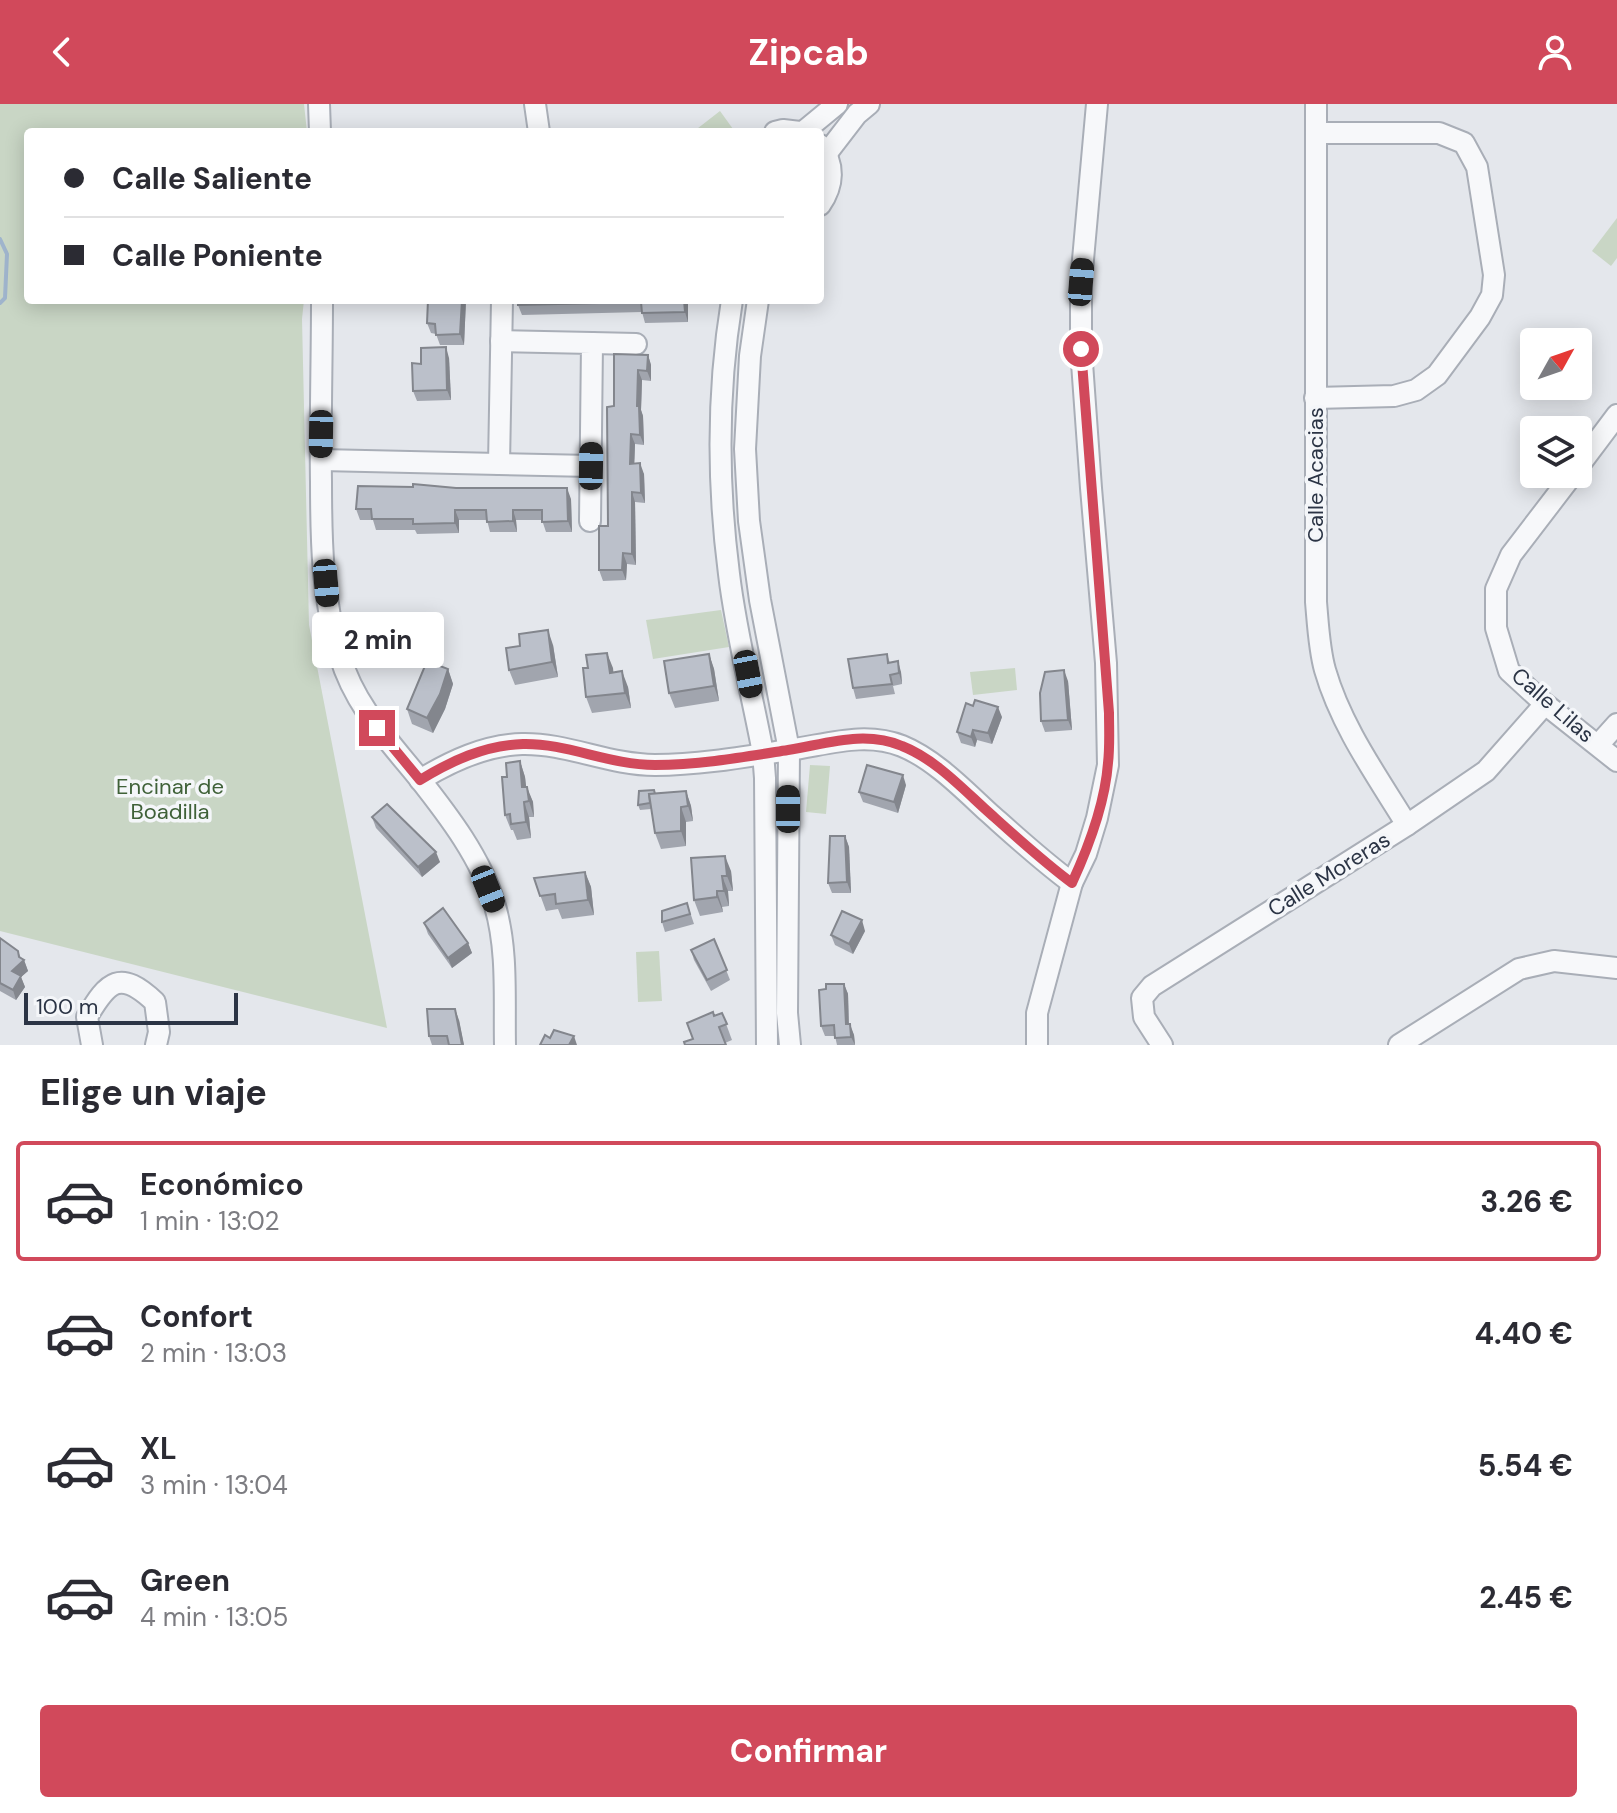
<!DOCTYPE html>
<html lang="es">
<meta charset="utf-8">
<style>
:root{--surface:#fff;--page:#f2f2f3;--text:#2b2b33;--muted:#7c7c81;--line:#e1e1e2;--accent:#d1495b}
body{margin:0;font-family:"DM Sans",sans-serif;background:var(--page);color:var(--text);height:100vh;display:flex;flex-direction:column;font-size:30px;white-space:nowrap}
*{box-sizing:border-box;margin:0}
p{font-size:26px;color:var(--muted)}
.icon{flex:none;width:44px;height:44px;fill:none;stroke:currentColor;stroke-width:2;stroke-linecap:round;stroke-linejoin:round}
.map{position:relative;height:941px;overflow:hidden}
.side{display:flex;flex-direction:column;background:var(--surface);flex:1}
.side>*{flex:none}
.top-card{position:absolute;left:24px;top:24px;width:800px;height:176px;border-radius:8px;box-shadow:0 4px 20px #0003;display:grid;align-content:center;height:176px;padding:0 40px;background:var(--surface)}
.needle{width:52px;rotate:50deg}
.controls{position:absolute;left:1520px;top:224px;display:grid;gap:16px}
.controls a{display:grid;place-items:center;width:72px;height:72px;border-radius:8px;background:var(--surface);box-shadow:0 4px 20px #0003;font-size:40px}
.scale{position:absolute;left:24px;bottom:20px;width:214px;box-sizing:border-box;padding-left:8px;border:4px solid #2b3445;border-top:0;font-size:22px;line-height:28px;white-space:nowrap;color:#2b3445;-webkit-text-stroke:6px #f4f6f9;paint-order:stroke}
.end{position:absolute;width:36px;height:36px;margin:-18px;border:10px solid #d1495b;background:#fff;box-shadow:0 0 0 4px #fff}
.from{border-radius:50%}
.bubble{position:absolute;height:56px;border-radius:8px;background:var(--surface);box-shadow:0 4px 20px #0003;font-size:26px;font-weight:700;line-height:56px;text-align:center}
.car{position:absolute;width:24px;height:48px;margin:-24px -12px;border-radius:10px;box-shadow:0 0 6px 2px #0007;background:linear-gradient(#222 24%,#8ab4d8 0 40%,#222 0 76%,#8ab4d8 0 86%,#222 0)}
.top-card b{display:flex;align-items:center;gap:28px;height:76px;font-size:30px}
.top-card b+b{border-top:2px solid var(--line)}
.top-card i{width:20px;height:20px;background:var(--text)}
ul{padding:0;list-style:none}
li{display:flex;align-items:center;gap:24px;height:120px;margin:0 16px 12px;padding:0 24px;border:4px solid transparent;border-radius:8px}
li div{flex:1}
li b{display:block;font-size:30px}
li em{font-style:normal;font-weight:700}
li.on{border-color:var(--accent)}
li>.icon{width:72px;height:72px;stroke-width:1.5}
h2{padding:0 40px;font-size:36px;line-height:96px}
.button{display:flex;gap:16px;margin-top:auto;padding:16px 40px}
.button a{flex:1;height:92px;border-radius:8px;background:var(--accent);color:#fff;font-size:32px;font-weight:700;line-height:92px;text-align:center}
header{display:flex;justify-content:space-between;align-items:center;height:104px;padding:0 40px;background:var(--accent);color:#fff;font-size:36px;font-weight:700}
.map>svg:first-child{display:block}
.green{fill:#c9d6c5}
.lines{fill:none;stroke-linecap:round;stroke-linejoin:round}
.stream{stroke:#9fb4cc;stroke-width:4}
.minor-casing{stroke:#a9aeb7;stroke-width:24}
.minor{stroke:#f7f8fa;stroke-width:20}
.wall{fill:#a1a5ae}
.shaded-wall{fill:#83868d}
.building{fill:#bbc0ca;stroke:#83868d;stroke-width:2}
.route{stroke:#d1495b;stroke-width:10}
.labels{text-anchor:middle;dominant-baseline:central;stroke-width:7;stroke-linejoin:round;paint-order:stroke}
.street-label{font-size:22px;fill:#2b3445;stroke:#f4f6f9}
.park-label{font-size:22px;fill:#3f6138;stroke:#f4f6f9}
</style>
<header><svg class="icon" aria-label="back" viewBox="0 0 24 24"><path d="M15 5l-7 7 7 7"/></svg>Zipcab<svg class="icon" aria-label="person" viewBox="0 0 24 24"><circle cx="12" cy="8" r="4"/><path d="M4 21q1-7 8-7t8 7"/></svg></header>
<div class="map">
<svg width="1617" height="941" viewBox="0 0 1617 941">
<rect width="100%" height="100%" fill="#e4e7ec"/>
<g class="green">
<path d="M0,0h304l3,28h-279v168h276l-2,19 7,306 78,403 -387,-97z"/>
<path d="M720,7l13,18 -3,3h-37z"/>
<path d="M1617,114v40l-6,8 -19,-15z"/>
<path d="M721,506l8,37 -76,12 -7,-39z"/>
<path d="M1015,564l2,22 -44,5 -3,-23z"/>
<path d="M810,661l20,1 -4,48 -20,-2z"/>
<path d="M659,847l3,50 -24,1 -2,-50z"/>
</g>
<g class="lines">
<path class="stream" d="M0,135l7,15 -2,44 -5,5"/>
<defs>
<g id="minor">
<path d="M319,0l1,28"/>
<path d="M535,0l4,28"/>
<path d="M1316,0v498c2,22 3,47 9,68 16,56 52,106 82,155"/>
<path d="M775,28l8,-2 17,2"/>
<path d="M803,28l34,-28"/>
<path d="M820,41c15,19 14,40 0,60"/>
<path d="M827,49l30,-39 12,-10"/>
<path d="M322,196c0,61 -2,121 -1,182 0,58 1,118 19,174 14,48 47,83 78,121 30,38 64,82 77,129 13,44 9,94 10,139"/>
<path d="M732,196c-15,92 -15,181 -3,274 7,60 23,120 34,179l2,25 2,267"/>
<path d="M758,196l-8,56 -5,93 4,72 11,79 29,150 -2,263 3,32"/>
<path d="M501,237l91,2 -2,178"/>
<path d="M592,239l44,1"/>
<path d="M1315,294l79,-2 22,-6 21,-15 43,-58 12,-22 2,-20 -17,-108 -13,-24 -25,-10h-122"/>
<path d="M321,356l270,6"/>
<path d="M499,360l3,-164"/>
<path d="M1578,363l39,-52"/>
<path d="M1573,370l-62,81 -15,34v39l13,43 36,33 72,57"/>
<path d="M1599,640l18,-20"/>
<path d="M420,676c31,-19 65,-35 102,-36 45,-1 87,21 133,21 44,0 89,-8 133,-15 38,-5 76,-19 114,-4 32,13 61,43 86,66 28,25 54,49 84,71"/>
<path d="M92,941l-5,-28c21,-36 33,-48 68,-15l4,30 -3,13"/>
<path d="M1037,941v-32l35,-130 14,-29 11,-36 11,-53 -2,-102 -15,-175 -10,-139v-67l16,-178"/>
<path d="M1162,941l-18,-28 -2,-19 10,-12 255,-161 79,-54 59,-67"/>
<path d="M1399,941l120,-76 35,-8 63,7"/>
</g>
</defs>
<use href="#minor" class="minor-casing"/>
<use href="#minor" class="minor"/>
</g>
<g class="wall">
<path d="M466,196l-2,45h-24l-4,-11 -5,-1 -4,-10z"/>
<path d="M518,196h170v22l-43,1 -3,-11 -120,3 -4,-10z"/>
<path d="M648,251l3,10v16l-9,-1 -1,30 2,6 1,29 -9,-1 -1,20 10,10 1,29 -10,-1 1,63 -9,-1 -1,16 -23,1 -4,-11 9,-44 6,-120z"/>
<path d="M449,254l2,42 -34,1 -4,-10 8,-27z"/>
<path d="M571,395l1,33h-26l-4,-12h-26l1,12h-27l-3,-12h-28v13l-42,1 -2,-4h-39l-3,-10h-13l-4,-11z"/>
<path d="M553,541l5,32 -43,8 -6,-15 11,-24z"/>
<path d="M607,549l6,20 15,14 3,21 -39,5 -6,-16 2,-29z"/>
<path d="M709,550l5,15 5,32 -44,7 -6,-15z"/>
<path d="M887,550l3,9 11,9 1,12 -9,2 2,8 -39,5 -3,-11z"/>
<path d="M448,565l5,15 -8,25 -12,24 -21,-9 -5,-15z"/>
<path d="M1068,577l4,49 -27,2 -4,-11z"/>
<path d="M1002,613l-10,27 -15,-4 -2,7 -14,-4 -4,-11z"/>
<path d="M520,657l5,16 1,10 7,15 1,15h-5l2,21 -14,2 -4,-10h-2l-6,-15 2,-38z"/>
<path d="M906,681l-8,28 -35,-11 -4,-10z"/>
<path d="M686,687l5,15 2,15 -7,1v24l-25,3 -6,-16 -4,-24 -11,1 -2,-5 18,-11z"/>
<path d="M372,713l68,45 -18,15 -46,-49z"/>
<path d="M845,732l4,11 2,46h-19l-4,-10z"/>
<path d="M691,754l40,13 2,20h-5l1,15 -7,1 1,5 -23,4 -6,-16z"/>
<path d="M585,768l6,15 3,28 -32,4 -4,-10 -12,2 -12,-33z"/>
<path d="M687,799l7,21 -29,8 -3,-10z"/>
<path d="M424,819l44,20 4,10 -20,15 -24,-34z"/>
<path d="M865,827l-12,23 -18,-9 -4,-10z"/>
<path d="M0,834l24,22 4,11 -7,6 4,10 -9,13 -16,-9z"/>
<path d="M714,835l16,41 -19,11 -17,-31 -3,-10z"/>
<path d="M844,880l4,10 1,30 5,11 1,10h-18l-2,-9h-10l-4,-10 5,-37z"/>
<path d="M722,909l10,27 -7,3 -32,-4 21,-23z"/>
<path d="M459,916l5,25h-32l-3,-9z"/>
</g>
<g class="shaded-wall">
<path d="M462,196h4l-2,45 -4,-11z"/>
<path d="M684,196h4v22l-3,-10z"/>
<path d="M446,243l3,11 2,42 -4,-10z"/>
<path d="M648,251l3,10v16l-4,-10z"/>
<path d="M638,266l4,10 -1,30 2,6 1,29 -4,-10 -3,-29z"/>
<path d="M631,330l4,10 -1,30 -4,-10z"/>
<path d="M640,359l4,11 1,29 -4,-10z"/>
<path d="M567,384l4,11 1,33 -4,-11z"/>
<path d="M632,388l3,10 1,63 -4,-11z"/>
<path d="M455,406l4,10v13l-4,-10z"/>
<path d="M513,406l3,10 1,12 -4,-11z"/>
<path d="M623,449l4,11 -1,16 -4,-10z"/>
<path d="M548,526l5,15 5,32 -6,-15z"/>
<path d="M607,549l6,15 2,21 -5,-16z"/>
<path d="M709,550l5,15 5,32 -5,-15z"/>
<path d="M898,557l3,11 1,12 -3,-11z"/>
<path d="M448,565l5,15 -8,25 -12,24 -6,-15z"/>
<path d="M1064,566l4,11 4,49 -4,-10z"/>
<path d="M622,567l6,16 3,21 -6,-15z"/>
<path d="M998,603l4,10 -10,27 -4,-11z"/>
<path d="M973,626l4,10 -2,7 -4,-10z"/>
<path d="M520,657l5,16 3,26 -6,-16z"/>
<path d="M903,671l3,10 -8,28 -4,-11z"/>
<path d="M527,683l6,15 1,15 -5,-16z"/>
<path d="M686,687l5,15 2,15 -5,-15z"/>
<path d="M524,698l5,15 2,21 -5,-16z"/>
<path d="M681,703l5,15v24l-5,-15z"/>
<path d="M845,732l4,11 2,46 -4,-11z"/>
<path d="M436,748l4,10 -18,15 -4,-10z"/>
<path d="M725,752l6,15 2,20 -6,-15z"/>
<path d="M585,768l6,15 3,28 -6,-15z"/>
<path d="M722,772l6,15 1,15 -5,-15z"/>
<path d="M717,787l5,16 1,5 -6,-15z"/>
<path d="M862,816l3,11 -12,23 -4,-10z"/>
<path d="M468,839l4,10 -20,15 -4,-10z"/>
<path d="M18,847l4,11 2,-2 4,11 -7,6 4,10 -9,13 -3,-10 -1,-19 7,-14z"/>
<path d="M844,880l4,10 1,41 -3,-11z"/>
<path d="M455,905l4,11 5,25h-2z"/>
<path d="M850,920l4,11 1,10 -4,-8z"/>
<path d="M574,932l3,9h-8z"/>
</g>
<g class="building">
<path d="M428,196h34l-2,34 -24,1 -1,-11 -8,-1z"/>
<path d="M518,196h166l1,12 -43,1 -1,-11 -123,3z"/>
<path d="M446,243l1,43 -34,1 -1,-28 9,1v-16z"/>
<path d="M614,250l34,1 -1,16 -9,-1 -1,36h2l1,29 -9,-1 -1,30 10,-1 1,30 -9,-1v62l-9,-1 -1,17h-23v-44h9l-1,-119 7,-1z"/>
<path d="M413,380l43,4h111l1,33 -26,1v-12h-29v11l-26,1 -1,-12h-31v13l-42,1v-5h-41l-1,-10h-15l2,-23 55,1z"/>
<path d="M548,526l4,32 -43,8 -3,-22 14,-2 -1,-12z"/>
<path d="M607,549l3,20 12,-2 3,22 -39,4 -3,-29h5l-2,-13z"/>
<path d="M709,550l5,32 -45,7 -5,-32z"/>
<path d="M887,550l1,9 10,-2 1,12 -9,2 2,9 -39,4 -5,-29z"/>
<path d="M427,557l21,8 -8,25 -13,24 -20,-9z"/>
<path d="M1064,566l4,50 -27,1 -1,-28 5,-21z"/>
<path d="M975,596l23,7 -10,26 -15,-3 -2,7 -14,-5 9,-29 7,3z"/>
<path d="M520,657l2,26h5l2,14 -5,1 2,20 -15,2 -1,-10 -5,1 -3,-38h5l-1,-14z"/>
<path d="M867,661l36,10 -9,27 -35,-10z"/>
<path d="M654,686l1,4h-6l1,9 -12,2 1,-14z"/>
<path d="M686,687l2,15 -7,1v24l-26,2 -6,-39z"/>
<path d="M387,700l49,48 -18,15 -46,-50z"/>
<path d="M830,732h15l2,46 -19,1z"/>
<path d="M725,752l2,20h-5l2,15h-7v6l-23,3 -3,-42z"/>
<path d="M585,768l3,28 -32,4 -1,-10 -15,2 -6,-18z"/>
<path d="M687,799l3,11 -28,8v-11z"/>
<path d="M443,804l25,35 -20,15 -24,-35z"/>
<path d="M842,807l20,9 -13,24 -18,-9z"/>
<path d="M0,834l18,13 1,6 5,3 -12,11 9,5 -8,14 -13,-7z"/>
<path d="M714,835l13,31 -20,10 -16,-30z"/>
<path d="M826,880h18l2,40h4l1,13 -16,1 -1,-13 -13,1 -2,-36 7,-1z"/>
<path d="M427,905h28l7,36h-13l-2,-9h-18z"/>
<path d="M713,908l1,4 8,-3 5,11 -8,3 7,18h-41l-1,-3 9,-3 -6,-16z"/>
<path d="M554,926l20,6 -5,9h-29l5,-10 5,3z"/>
</g>
<g class="lines">
<path class="route" d="M377,624l43,52c31,-19 65,-35 103,-36 44,-1 86,21 132,21 44,0 89,-8 133,-15 38,-6 76,-20 114,-4 31,12 58,40 82,62 29,26 57,52 88,75 17,-37 33,-79 36,-120 2,-17 1,-34 1,-50l-28,-364"/>
</g>
<g class="labels">
<g class="street-label">
<text transform="translate(1315 371) rotate(-90)">Calle Acacias</text>
<text transform="translate(1553 601) rotate(41)">Calle Lilas</text>
<text transform="translate(1329 770) rotate(-32)">Calle Moreras</text>
</g>
<g class="park-label">
<text x="170" y="682">Encinar de<tspan x="170" dy="25">Boadilla</tspan></text>
</g>
</g>
</svg>
<div class="controls">
<a><svg class="needle" viewBox="-14 -14 28 28"><path d="M0-13l5 13h-10z" fill="#e53935"/><path d="M0 13l5-13h-10z" fill="#7c7c81"/></svg></a>
<a><svg class="icon" aria-label="layers" viewBox="0 0 24 24"><path d="M12 4l9 5-9 5-9-5zM3 14l9 5 9-5"/></svg></a>
</div>
<div class="scale">100 m</div>
<i class="end from" style="left:1081px;top:245px"></i>
<i class="end" style="left:377px;top:624px"></i>
<div class="bubble" style="left:312px;top:508px;width:132px">2 min</div>
<i class="car" style="left:1081px;top:178px;rotate:5deg"></i>
<i class="car" style="left:321px;top:330px;rotate:181deg"></i>
<i class="car" style="left:591px;top:362px;rotate:1deg"></i>
<i class="car" style="left:326px;top:479px;rotate:175deg"></i>
<i class="car" style="left:748px;top:570px;rotate:169deg"></i>
<i class="car" style="left:788px;top:705px;rotate:0deg"></i>
<i class="car" style="left:488px;top:785px;rotate:158deg"></i>
<div class="top-card">
<b><i class="from"></i>Calle Saliente</b>
<b><i></i>Calle Poniente</b>
</div>
</div>
<section class="side">
<h2>Elige un viaje</h2>
<ul>
<li class="on"><svg class="icon" aria-label="car" viewBox="0 0 24 24"><path d="M5 17H2v-5l4-1 3-4h7l3 4 3 1v5h-3M9 17h6M6 11h13"/><circle cx="7" cy="17" r="2"/><circle cx="17" cy="17" r="2"/></svg><div><b>Económico</b><p>1 min · 13:02</p></div><em>3.26 €</em></li>
<li><svg class="icon" aria-label="car" viewBox="0 0 24 24"><path d="M5 17H2v-5l4-1 3-4h7l3 4 3 1v5h-3M9 17h6M6 11h13"/><circle cx="7" cy="17" r="2"/><circle cx="17" cy="17" r="2"/></svg><div><b>Confort</b><p>2 min · 13:03</p></div><em>4.40 €</em></li>
<li><svg class="icon" aria-label="car" viewBox="0 0 24 24"><path d="M5 17H2v-5l4-1 3-4h7l3 4 3 1v5h-3M9 17h6M6 11h13"/><circle cx="7" cy="17" r="2"/><circle cx="17" cy="17" r="2"/></svg><div><b>XL</b><p>3 min · 13:04</p></div><em>5.54 €</em></li>
<li><svg class="icon" aria-label="car" viewBox="0 0 24 24"><path d="M5 17H2v-5l4-1 3-4h7l3 4 3 1v5h-3M9 17h6M6 11h13"/><circle cx="7" cy="17" r="2"/><circle cx="17" cy="17" r="2"/></svg><div><b>Green</b><p>4 min · 13:05</p></div><em>2.45 €</em></li>
</ul>
<div class="button"><a>Confirmar</a></div>
</section>
